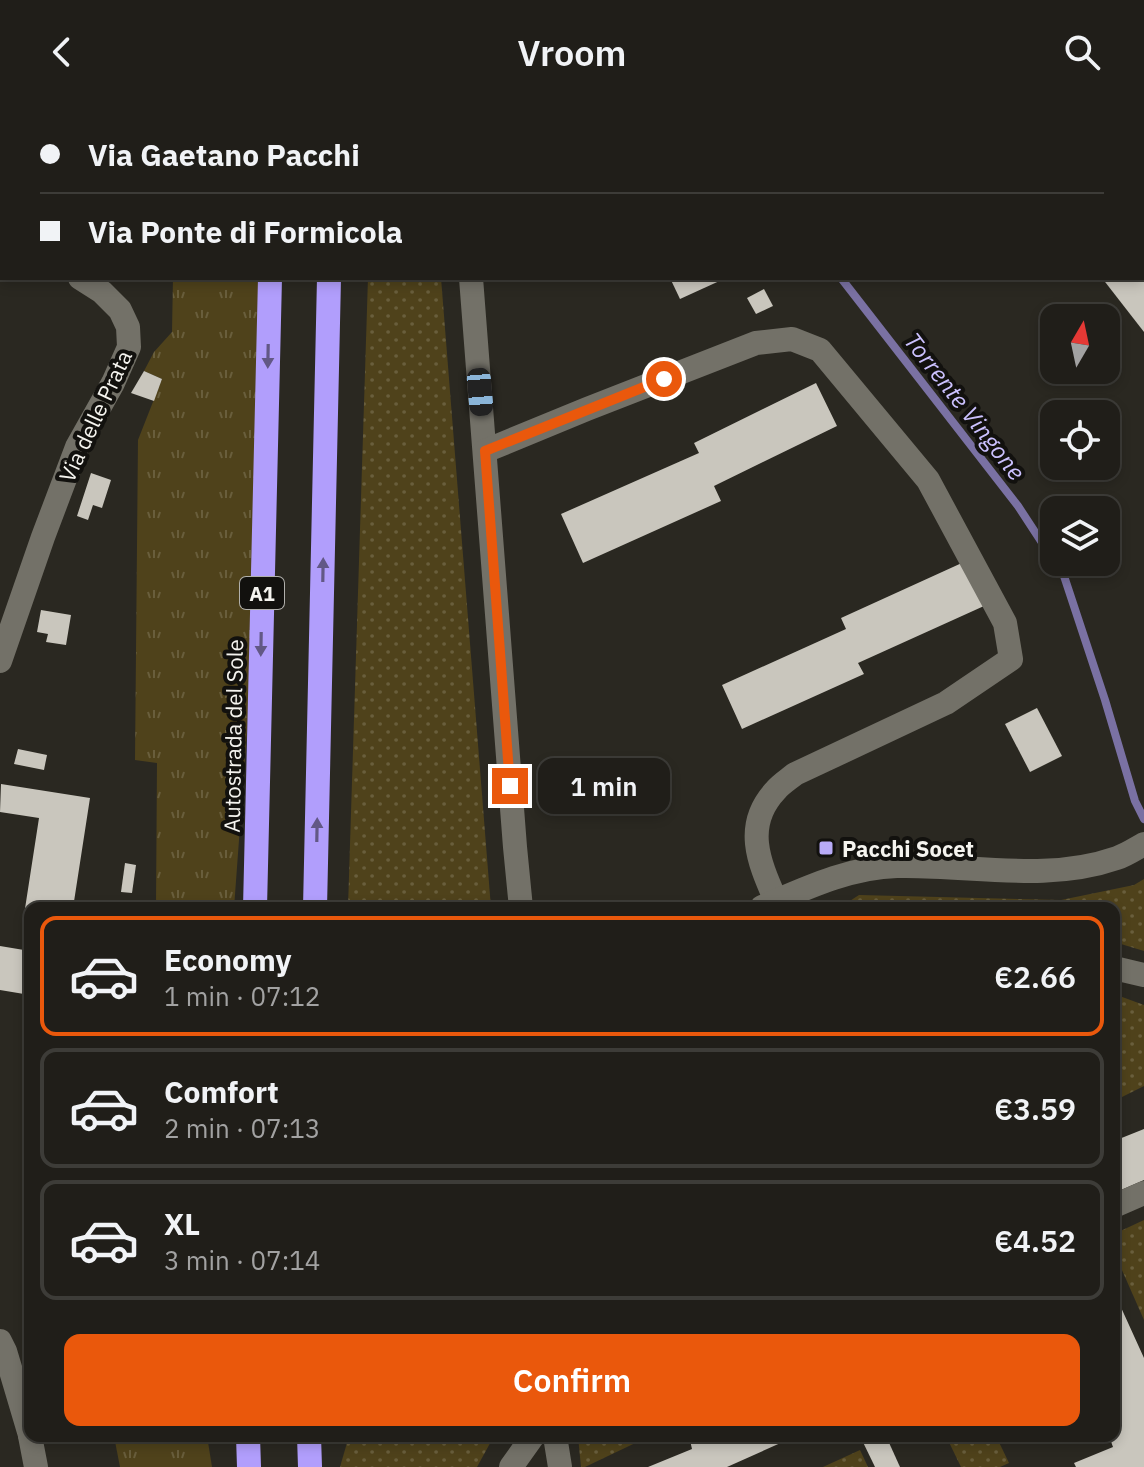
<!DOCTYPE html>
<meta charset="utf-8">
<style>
:root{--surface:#201e19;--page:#282722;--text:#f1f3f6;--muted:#a2a2a2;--line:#3d3c38;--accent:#ea580c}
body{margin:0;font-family:"IBM Plex Sans",sans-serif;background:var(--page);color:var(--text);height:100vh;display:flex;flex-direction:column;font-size:30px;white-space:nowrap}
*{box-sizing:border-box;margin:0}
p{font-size:26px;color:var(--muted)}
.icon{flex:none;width:44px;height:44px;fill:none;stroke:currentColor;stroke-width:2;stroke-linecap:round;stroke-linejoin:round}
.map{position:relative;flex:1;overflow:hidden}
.drawer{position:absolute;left:24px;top:798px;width:1096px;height:540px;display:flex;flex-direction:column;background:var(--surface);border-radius:16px;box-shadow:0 4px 12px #0003,0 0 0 2px var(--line)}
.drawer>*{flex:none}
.top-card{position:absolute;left:0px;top:0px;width:1144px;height:176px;box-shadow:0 4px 12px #0003,0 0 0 2px var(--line);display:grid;align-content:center;height:176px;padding:0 40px;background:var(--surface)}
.needle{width:52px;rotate:9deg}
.fabs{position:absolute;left:1040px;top:200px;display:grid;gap:16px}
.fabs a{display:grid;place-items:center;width:80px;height:80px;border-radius:16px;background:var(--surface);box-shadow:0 4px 12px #0003,0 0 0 2px var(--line);font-size:40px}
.end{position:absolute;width:36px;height:36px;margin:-18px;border:10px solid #ea580c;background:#fff;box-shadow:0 0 0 4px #fff}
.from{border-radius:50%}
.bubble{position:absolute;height:56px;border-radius:16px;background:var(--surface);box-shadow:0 4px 12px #0003,0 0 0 2px var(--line);font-size:26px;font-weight:600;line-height:56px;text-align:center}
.car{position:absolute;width:24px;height:48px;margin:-24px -12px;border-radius:10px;box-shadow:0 0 6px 2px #0007;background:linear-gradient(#222 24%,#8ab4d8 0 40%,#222 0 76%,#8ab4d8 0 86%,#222 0)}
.top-card b{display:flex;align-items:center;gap:28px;height:76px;font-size:30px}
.top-card b+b{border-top:2px solid var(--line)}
.top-card i{width:20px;height:20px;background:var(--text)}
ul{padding:14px 0 0;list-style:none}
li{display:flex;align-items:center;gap:24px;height:120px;margin:0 16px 12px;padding:0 24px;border:4px solid var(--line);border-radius:16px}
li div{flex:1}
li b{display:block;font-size:30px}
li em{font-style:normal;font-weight:600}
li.active{border-color:var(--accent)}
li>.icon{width:72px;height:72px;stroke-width:1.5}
.cta{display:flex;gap:16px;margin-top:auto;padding:16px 40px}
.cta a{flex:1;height:92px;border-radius:16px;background:var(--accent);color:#fff;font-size:32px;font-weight:600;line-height:92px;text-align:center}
header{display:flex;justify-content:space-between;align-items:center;height:104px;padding:0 40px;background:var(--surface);font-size:36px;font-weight:600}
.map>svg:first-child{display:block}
.grass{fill:url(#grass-tufts)}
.park{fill:url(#park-dots)}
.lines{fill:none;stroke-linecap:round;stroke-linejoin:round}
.stream{stroke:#7a71a3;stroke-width:8}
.building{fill:#c9c6bd}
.minor{stroke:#737168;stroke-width:24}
.highway{stroke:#b19efc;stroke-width:24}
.oneway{fill:#625885}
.route{stroke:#ea580c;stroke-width:10}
.poi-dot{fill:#b8abf7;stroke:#12110e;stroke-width:3}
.labels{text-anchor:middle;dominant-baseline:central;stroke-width:8;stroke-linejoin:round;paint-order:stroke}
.shield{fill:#12110e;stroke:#b1b0ac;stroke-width:2}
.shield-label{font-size:20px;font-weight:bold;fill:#f5f4ef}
.street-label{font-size:22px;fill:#f5f4ef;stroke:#12110e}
.poi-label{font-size:22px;font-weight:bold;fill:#f5f4ef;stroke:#12110e;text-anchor:start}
.water-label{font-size:24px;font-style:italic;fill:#cbc1fe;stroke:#12110e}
</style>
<header><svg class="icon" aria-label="back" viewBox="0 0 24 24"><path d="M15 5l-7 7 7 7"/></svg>Vroom<svg class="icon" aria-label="search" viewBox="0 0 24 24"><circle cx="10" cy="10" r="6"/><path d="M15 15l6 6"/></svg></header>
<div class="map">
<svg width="1144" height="1363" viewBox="0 0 1144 1363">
<defs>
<pattern id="grass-tufts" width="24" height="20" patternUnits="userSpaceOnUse" patternTransform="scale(2)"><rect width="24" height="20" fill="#4f421b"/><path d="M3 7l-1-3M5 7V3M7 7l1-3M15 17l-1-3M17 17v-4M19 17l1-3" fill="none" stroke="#695e3c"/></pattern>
<pattern id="park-dots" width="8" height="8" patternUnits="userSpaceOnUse" patternTransform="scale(2)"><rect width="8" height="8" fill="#4f421b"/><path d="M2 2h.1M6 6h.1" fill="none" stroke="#695e3c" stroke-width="1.8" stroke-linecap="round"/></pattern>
</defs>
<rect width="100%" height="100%" fill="#2a2821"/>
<g class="grass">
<path d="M173,174h97l-5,207 -31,423h-78l1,-145 -22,-3 3,-320 24,-61 -18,-8 10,-19 18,-20z"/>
<path d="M114,1332h93l5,31h-92z"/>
</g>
<g class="park">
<path d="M368,174h73l50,630h-143z"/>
<path d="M1144,775v72l-23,-7 -7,-1v-35h-275l20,-13 202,5 73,-15z"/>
<path d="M1114,890l30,11v81l-30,15z"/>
<path d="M1144,1116v100l-30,-68v-18z"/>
<path d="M349,1332h145l-17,31h-137z"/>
<path d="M578,1332h72l-65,31h-4z"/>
<path d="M946,1332h50l13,27 -9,4h-39z"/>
<path d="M860,1346l8,17h-45z"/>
</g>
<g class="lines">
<g class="stream">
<path d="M705,0l2,2"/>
<path d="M26,2l1,-2"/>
<path d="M0,47l2,-4"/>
<path d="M841,174l177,228 36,55"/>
<path d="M1055,458l9,14 41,124 30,101 9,18"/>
</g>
</g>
<g class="building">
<path d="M670,174h56l-46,21z"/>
<path d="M1102,174h42v54z"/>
<path d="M764,185l9,17 -17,8 -9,-16z"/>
<path d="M144,267l18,8 -8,22 -23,-8z"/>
<path d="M816,279l21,43 -123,60 7,15 -138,62 -22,-49 138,-61 -5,-10z"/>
<path d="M91,369l20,7 -9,28 -9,-3 -5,15 -11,-4z"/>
<path d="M964,458l20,44 -126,57 6,11 -122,55 -20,-44 124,-56 -5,-11z"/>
<path d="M41,506l30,5 -5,30 -20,-3 2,-8 -11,-2z"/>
<path d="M1037,604l25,48 -32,16 -25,-48z"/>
<path d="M18,645l29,6 -3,15 -30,-6z"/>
<path d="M1,680l89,14 -17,110h-43v21l-8,-1 17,-110 -39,-6z"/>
<path d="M125,759l11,2 -4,28 -11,-1z"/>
<path d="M0,842l30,5v44l-30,-5z"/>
<path d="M1144,1025v51l-30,13v-52z"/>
<path d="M1114,1188l30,66v109h-68l-2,-4 39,-16 -4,-11h5v-19l2,-1 -2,-3z"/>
<path d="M689,1332h94l2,5 -58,26h-79l44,-18z"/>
<path d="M860,1332h26l14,31h-25z"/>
</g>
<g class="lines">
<g class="minor">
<path d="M457,0v2"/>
<path d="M0,128l2,1"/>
<path d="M471,174l44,569 6,61"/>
<path d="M485,347l102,-42 169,-66 36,-4 28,11 108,130 77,143 6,36 -65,44 -151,71c-6,5 -14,10 -19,16 -36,38 -14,78 3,118"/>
<path d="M0,557l43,-124 34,-90 36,-64 16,-36 -1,-20 -8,-17 -18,-18 -22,-14"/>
<path d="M762,803c42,-18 88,-40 135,-41 73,-2 148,17 220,-8 9,-3 18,-9 27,-14"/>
<path d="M1114,864l30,7"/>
<path d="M1114,1102l30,-13"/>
<path d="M0,1237l5,10 25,84"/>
<path d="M30,1332l6,31"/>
<path d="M555,1332l5,31"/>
<path d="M511,1363l22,-31"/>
</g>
<g class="highway">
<path d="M274,2v-2"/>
<path d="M333,2v-2"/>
<path d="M255,804l15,-630"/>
<path d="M315,804l14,-630"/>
<path d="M248,1332l1,31"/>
<path d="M309,1332l1,31"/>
</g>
</g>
<defs><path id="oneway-solid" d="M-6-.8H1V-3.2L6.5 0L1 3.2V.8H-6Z" transform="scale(2)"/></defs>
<g class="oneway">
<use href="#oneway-solid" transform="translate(268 252) rotate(91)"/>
<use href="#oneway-solid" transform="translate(323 466) rotate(-89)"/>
<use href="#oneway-solid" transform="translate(261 540) rotate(91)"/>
<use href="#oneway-solid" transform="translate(317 726) rotate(-89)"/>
</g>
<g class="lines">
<path class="route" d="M510,682l-25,-335 179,-72"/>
</g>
<rect class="poi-dot" x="818" y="736" width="16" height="16" rx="4"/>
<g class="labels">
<rect class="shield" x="240" y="473" width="44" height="32" rx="6"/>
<g class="shield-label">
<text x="262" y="489">A1</text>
</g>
<g class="street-label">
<text transform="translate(95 312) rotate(-65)">Via delle Prata</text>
<text transform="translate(233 632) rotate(-89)">Autostrada del Sole</text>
</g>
<g class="poi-label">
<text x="842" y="744">Pacchi Socet</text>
</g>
<g class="water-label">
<text transform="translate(965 302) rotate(52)">Torrente Vingone</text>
</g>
</g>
</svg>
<div class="fabs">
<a><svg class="needle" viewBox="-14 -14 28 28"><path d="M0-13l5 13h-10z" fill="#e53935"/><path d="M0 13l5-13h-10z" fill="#a2a2a2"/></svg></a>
<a><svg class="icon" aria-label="locate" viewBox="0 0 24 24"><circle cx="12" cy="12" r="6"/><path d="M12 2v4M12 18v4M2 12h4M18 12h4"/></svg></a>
<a><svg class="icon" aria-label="layers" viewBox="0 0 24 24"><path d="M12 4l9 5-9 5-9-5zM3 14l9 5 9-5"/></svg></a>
</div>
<i class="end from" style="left:664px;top:275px"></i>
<i class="end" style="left:510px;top:682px"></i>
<div class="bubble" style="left:538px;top:654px;width:132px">1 min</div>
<i class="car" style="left:480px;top:288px;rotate:175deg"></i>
<div class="top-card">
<b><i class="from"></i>Via Gaetano Pacchi</b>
<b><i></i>Via Ponte di Formicola</b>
</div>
<section class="drawer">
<ul>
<li class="active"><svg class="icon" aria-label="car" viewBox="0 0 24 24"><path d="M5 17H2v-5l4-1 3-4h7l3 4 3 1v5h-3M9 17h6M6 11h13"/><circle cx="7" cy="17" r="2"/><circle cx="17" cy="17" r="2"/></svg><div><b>Economy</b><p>1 min · 07:12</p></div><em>€2.66</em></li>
<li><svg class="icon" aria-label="car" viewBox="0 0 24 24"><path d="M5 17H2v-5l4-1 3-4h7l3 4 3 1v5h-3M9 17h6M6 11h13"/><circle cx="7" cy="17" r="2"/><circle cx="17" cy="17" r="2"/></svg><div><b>Comfort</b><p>2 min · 07:13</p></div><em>€3.59</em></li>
<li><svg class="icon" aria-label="car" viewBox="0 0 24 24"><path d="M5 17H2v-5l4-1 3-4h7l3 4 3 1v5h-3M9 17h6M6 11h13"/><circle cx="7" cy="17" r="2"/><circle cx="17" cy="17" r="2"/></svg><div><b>XL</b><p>3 min · 07:14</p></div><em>€4.52</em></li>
</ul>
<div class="cta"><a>Confirm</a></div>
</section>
</div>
